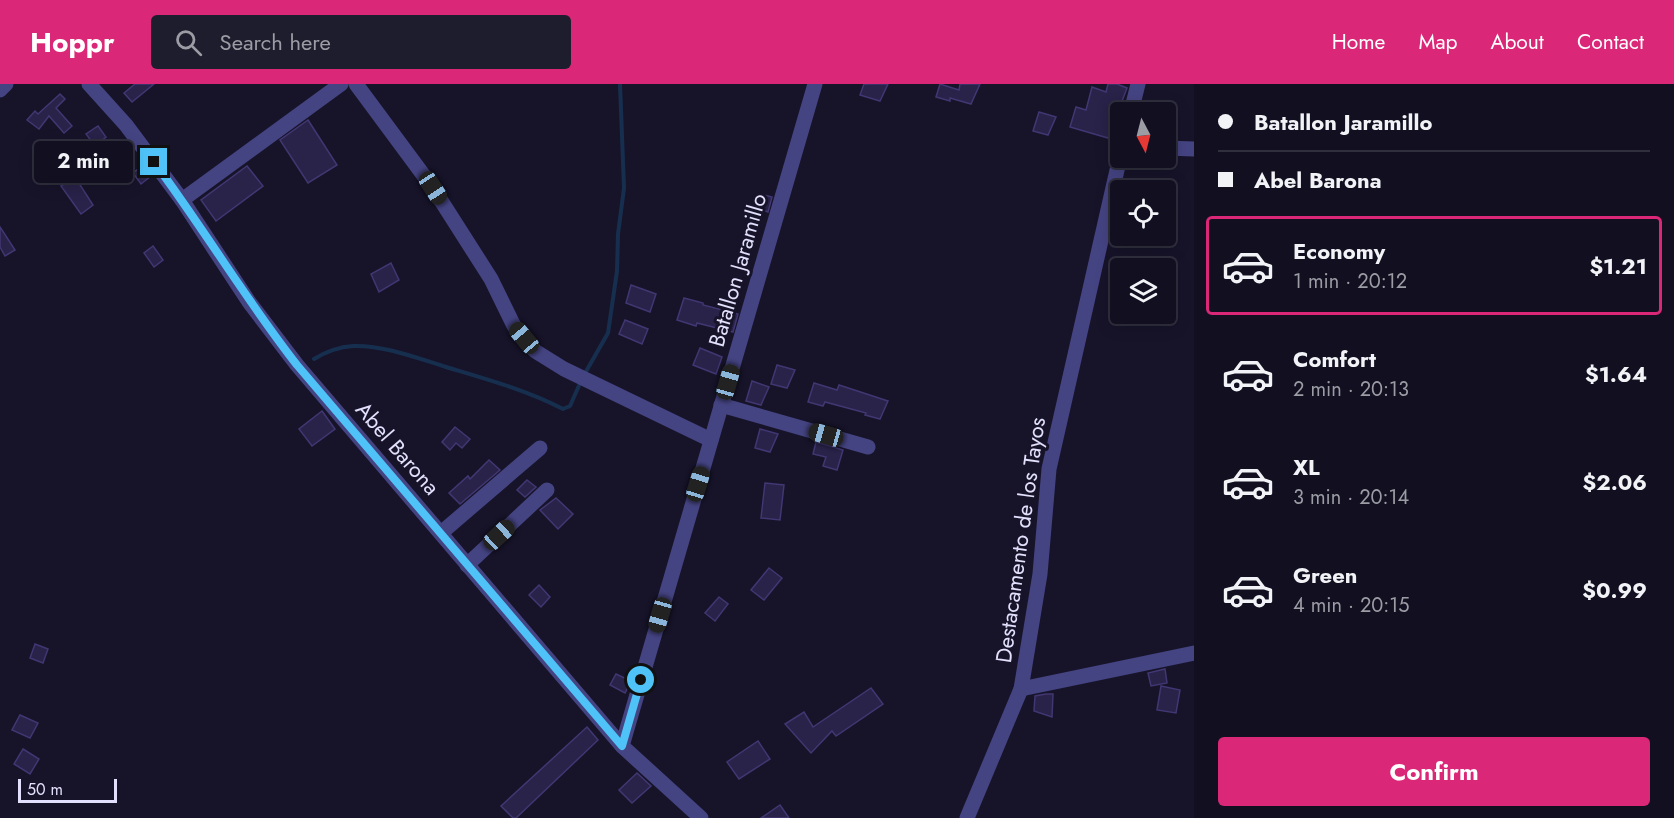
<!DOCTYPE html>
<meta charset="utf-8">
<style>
:root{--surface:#110f20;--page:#1e1d2d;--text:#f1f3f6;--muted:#9c9ca5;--line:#302f3e;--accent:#db2777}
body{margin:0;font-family:Jost,sans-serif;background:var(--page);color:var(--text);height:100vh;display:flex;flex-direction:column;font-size:22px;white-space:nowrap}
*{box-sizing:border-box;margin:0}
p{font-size:20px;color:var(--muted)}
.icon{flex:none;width:33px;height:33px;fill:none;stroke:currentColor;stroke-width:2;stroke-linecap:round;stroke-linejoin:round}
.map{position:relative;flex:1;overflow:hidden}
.sheet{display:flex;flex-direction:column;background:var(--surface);width:480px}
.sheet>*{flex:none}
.banner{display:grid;align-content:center;height:132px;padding:0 24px;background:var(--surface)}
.needle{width:39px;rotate:173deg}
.buttons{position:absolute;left:1110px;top:18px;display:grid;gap:12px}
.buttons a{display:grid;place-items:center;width:66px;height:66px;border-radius:6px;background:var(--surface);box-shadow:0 3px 15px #0003,0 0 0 2px var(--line);font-size:30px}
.scale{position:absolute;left:18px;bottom:15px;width:99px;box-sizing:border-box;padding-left:6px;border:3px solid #e2e0fc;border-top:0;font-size:16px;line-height:21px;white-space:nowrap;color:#e2e0fc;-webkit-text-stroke:4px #17142a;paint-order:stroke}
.end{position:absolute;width:27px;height:27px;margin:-14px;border:8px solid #4fc3f7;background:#111;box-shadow:0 0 0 3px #111}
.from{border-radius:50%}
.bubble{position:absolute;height:42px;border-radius:6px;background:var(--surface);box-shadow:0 3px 15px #0003,0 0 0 2px var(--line);font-size:20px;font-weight:700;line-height:42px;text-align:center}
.car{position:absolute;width:18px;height:36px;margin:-18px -9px;border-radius:8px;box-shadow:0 0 4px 2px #0007;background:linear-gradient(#222 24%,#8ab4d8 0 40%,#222 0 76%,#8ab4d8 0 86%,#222 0)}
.banner b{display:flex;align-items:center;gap:21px;height:57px;font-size:22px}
.banner b+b{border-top:2px solid var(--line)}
.banner i{width:15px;height:15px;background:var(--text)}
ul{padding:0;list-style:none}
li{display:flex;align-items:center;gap:18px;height:99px;margin:0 12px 9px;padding:0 12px;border:3px solid transparent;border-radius:6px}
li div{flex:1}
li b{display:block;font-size:22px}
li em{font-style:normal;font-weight:700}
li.selected{border-color:var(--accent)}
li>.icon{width:54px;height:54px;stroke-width:1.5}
.primary-button{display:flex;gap:12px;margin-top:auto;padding:12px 24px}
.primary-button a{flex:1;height:69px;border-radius:6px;background:var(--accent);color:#fff;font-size:24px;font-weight:700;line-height:69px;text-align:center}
header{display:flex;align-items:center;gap:36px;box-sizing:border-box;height:84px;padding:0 30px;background:var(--accent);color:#fff}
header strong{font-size:28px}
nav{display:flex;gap:33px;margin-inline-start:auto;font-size:21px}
.search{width:420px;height:54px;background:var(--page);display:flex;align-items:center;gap:15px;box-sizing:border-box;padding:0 21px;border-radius:6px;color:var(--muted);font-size:22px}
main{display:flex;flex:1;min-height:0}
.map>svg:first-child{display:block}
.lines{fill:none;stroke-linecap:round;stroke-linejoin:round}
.stream{stroke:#172f4f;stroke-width:4}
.building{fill:#292249;stroke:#413772;stroke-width:1.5}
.minor{stroke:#454483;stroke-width:15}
.route{stroke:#4fc3f7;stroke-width:8}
.labels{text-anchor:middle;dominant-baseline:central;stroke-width:6;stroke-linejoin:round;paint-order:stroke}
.street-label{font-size:22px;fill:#e2e0fc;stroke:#17142a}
</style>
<header>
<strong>Hoppr</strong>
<div class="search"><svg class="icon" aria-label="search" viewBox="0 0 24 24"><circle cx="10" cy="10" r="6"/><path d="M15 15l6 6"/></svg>Search here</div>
<nav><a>Home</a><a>Map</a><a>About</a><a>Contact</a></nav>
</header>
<main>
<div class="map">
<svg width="1194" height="734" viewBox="0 0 1194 734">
<rect width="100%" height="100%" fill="#17142a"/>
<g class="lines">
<g class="stream">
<path d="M314,275c13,-8 24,-12 39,-13 31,-1 64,12 93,21 40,12 80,23 117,42l7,-3 11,-25"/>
<path d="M584,291l24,-42 9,-62 1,-37 6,-46 -4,-104"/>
</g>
</g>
<g class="building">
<path d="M135,0h19l-22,18 -8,-9z"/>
<path d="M864,0h24l-8,17 -20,-6z"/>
<path d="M940,0l19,6 1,-6h20l-9,20 -21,-6v3l-14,-4z"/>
<path d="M1108,0h9l10,4 -19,50 -38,-11 6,-20 10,3 6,-23 14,5z"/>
<path d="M60,10l5,5 -9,9 16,18 -8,7 -15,-17 -10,13 -12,-9 8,-9 3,3z"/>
<path d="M1039,28l17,5 -8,18 -15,-4z"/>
<path d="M308,36l29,45 -29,18 -28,-43z"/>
<path d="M98,42l8,11 -11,9 -9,-12z"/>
<path d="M142,82l9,10 -10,8 -8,-11z"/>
<path d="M247,82l16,20 -47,35 -15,-21z"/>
<path d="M75,93l18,28 -12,9 -20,-28z"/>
<path d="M764,111l8,2 -4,15 -10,-4z"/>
<path d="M0,143l15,23 -10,6 -5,-9z"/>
<path d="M153,162l10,14 -9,7 -10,-14z"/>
<path d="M391,179l8,17 -20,12 -8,-18z"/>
<path d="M631,201l25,9 -6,18 -24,-9z"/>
<path d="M684,214l19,5v2l35,9 -5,18 -36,-9 -1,3 -19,-6z"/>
<path d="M625,236l23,9 -6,15 -23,-10z"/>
<path d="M700,264l22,9 -6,17 -23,-9z"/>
<path d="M777,281l18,5 -8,18 -16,-4z"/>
<path d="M752,297l17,6 -8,18 -15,-4z"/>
<path d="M814,299l23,7 2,-5 49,16 -8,18 -15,-4 1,-2 -41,-11 -2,4 -15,-4z"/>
<path d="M322,327l13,18 -23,17 -13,-17z"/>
<path d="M455,343l15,12 -8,9 -6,-5 -6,7 -8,-8z"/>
<path d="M760,345l18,5 -8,18 -15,-4z"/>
<path d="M816,358l27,8 -6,20 -14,-4 3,-9 -13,-3z"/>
<path d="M489,376l11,10 -40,34 -11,-11 19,-17 2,3z"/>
<path d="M527,396l9,7 -11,10 -8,-7z"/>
<path d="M765,399l19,2 -4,35 -19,-2z"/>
<path d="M556,414l17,16 -15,15 -18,-19z"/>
<path d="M769,484l13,10 -18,22 -13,-10z"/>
<path d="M539,501l11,12 -9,10 -12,-12z"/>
<path d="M719,513l9,7 -13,17 -10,-8z"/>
<path d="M35,560l13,5 -5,14 -13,-5z"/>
<path d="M1165,585l2,14 -16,3 -3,-13z"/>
<path d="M616,590l15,7 -6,12 -15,-8z"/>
<path d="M1161,602l19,4 -4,23 -19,-3z"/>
<path d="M871,604l12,16 -47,32 -4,-5 -21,22 -26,-29 19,-12 9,15z"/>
<path d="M1046,610h7l-1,23 -18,-6 1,-15z"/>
<path d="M20,631l18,8 -8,15 -18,-8z"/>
<path d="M587,643l11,13 -82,78h-3l-12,-12z"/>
<path d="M758,657l12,18 -31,20 -12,-17z"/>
<path d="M23,665l16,10 -9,15 -16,-10z"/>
<path d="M637,689l14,13 -19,17 -13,-13z"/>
<path d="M780,721l9,13h-28z"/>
</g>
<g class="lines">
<g class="minor">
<path d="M89,0l37,41 56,75 67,102 48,63 325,381 79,72"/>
<path d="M356,0l77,104 58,91 23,47 21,25 29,18 147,71"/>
<path d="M0,6l6,-6"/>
<path d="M1131,28l7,-28"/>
<path d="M1166,64l28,1"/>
<path d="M182,116l159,-116"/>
<path d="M721,321l147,42"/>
<path d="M441,449l99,-85"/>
<path d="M467,481l80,-75"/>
<path d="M1021,605l173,-36"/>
<path d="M622,662l193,-662"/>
<path d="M967,734l54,-129 19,-115 9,-105 71,-312"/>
</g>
</g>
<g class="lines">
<path class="route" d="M154,78c50,67 92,138 143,203l325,381 19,-66"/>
</g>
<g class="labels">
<g class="street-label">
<text transform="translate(737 186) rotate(-74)">Batallon Jaramillo</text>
<text transform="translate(398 364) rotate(49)">Abel Barona</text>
<text transform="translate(1020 456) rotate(-82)">Destacamento de los Tayos</text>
</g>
</g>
</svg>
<div class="buttons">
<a><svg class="needle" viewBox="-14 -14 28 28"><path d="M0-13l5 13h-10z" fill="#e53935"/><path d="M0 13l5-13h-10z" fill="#9c9ca5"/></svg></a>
<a><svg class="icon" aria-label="locate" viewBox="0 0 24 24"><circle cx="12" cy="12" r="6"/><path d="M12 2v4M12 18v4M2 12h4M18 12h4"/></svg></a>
<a><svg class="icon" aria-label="layers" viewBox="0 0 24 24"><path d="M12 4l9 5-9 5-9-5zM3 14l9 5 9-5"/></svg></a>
</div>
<div class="scale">50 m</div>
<i class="end from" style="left:641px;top:596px"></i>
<i class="end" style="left:154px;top:78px"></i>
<div class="bubble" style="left:34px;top:57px;width:99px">2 min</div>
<i class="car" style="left:433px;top:104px;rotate:147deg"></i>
<i class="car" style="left:524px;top:254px;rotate:320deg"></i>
<i class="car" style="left:728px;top:298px;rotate:16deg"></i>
<i class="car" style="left:826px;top:351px;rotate:286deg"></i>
<i class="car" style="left:698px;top:400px;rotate:17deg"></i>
<i class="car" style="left:499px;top:451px;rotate:47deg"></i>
<i class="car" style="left:660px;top:531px;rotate:196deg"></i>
</div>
<section class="sheet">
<div class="banner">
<b><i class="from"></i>Batallon Jaramillo</b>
<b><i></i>Abel Barona</b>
</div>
<ul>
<li class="selected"><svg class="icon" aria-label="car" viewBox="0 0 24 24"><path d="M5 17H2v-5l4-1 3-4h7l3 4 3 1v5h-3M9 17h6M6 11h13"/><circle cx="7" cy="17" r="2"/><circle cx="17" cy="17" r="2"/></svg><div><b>Economy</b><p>1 min · 20:12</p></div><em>$1.21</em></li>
<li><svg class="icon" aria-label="car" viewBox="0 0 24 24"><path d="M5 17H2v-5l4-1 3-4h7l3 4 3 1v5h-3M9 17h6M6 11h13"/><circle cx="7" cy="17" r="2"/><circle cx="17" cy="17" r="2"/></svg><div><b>Comfort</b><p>2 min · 20:13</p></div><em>$1.64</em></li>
<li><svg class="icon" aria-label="car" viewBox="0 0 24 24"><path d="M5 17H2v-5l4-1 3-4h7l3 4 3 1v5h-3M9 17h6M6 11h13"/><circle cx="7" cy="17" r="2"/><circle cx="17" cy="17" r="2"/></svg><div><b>XL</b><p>3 min · 20:14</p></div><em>$2.06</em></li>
<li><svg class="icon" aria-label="car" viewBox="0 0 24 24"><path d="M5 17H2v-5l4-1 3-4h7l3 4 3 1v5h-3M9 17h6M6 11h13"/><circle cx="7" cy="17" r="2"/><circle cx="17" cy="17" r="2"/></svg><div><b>Green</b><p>4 min · 20:15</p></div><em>$0.99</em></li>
</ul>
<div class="primary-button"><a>Confirm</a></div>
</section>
</main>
